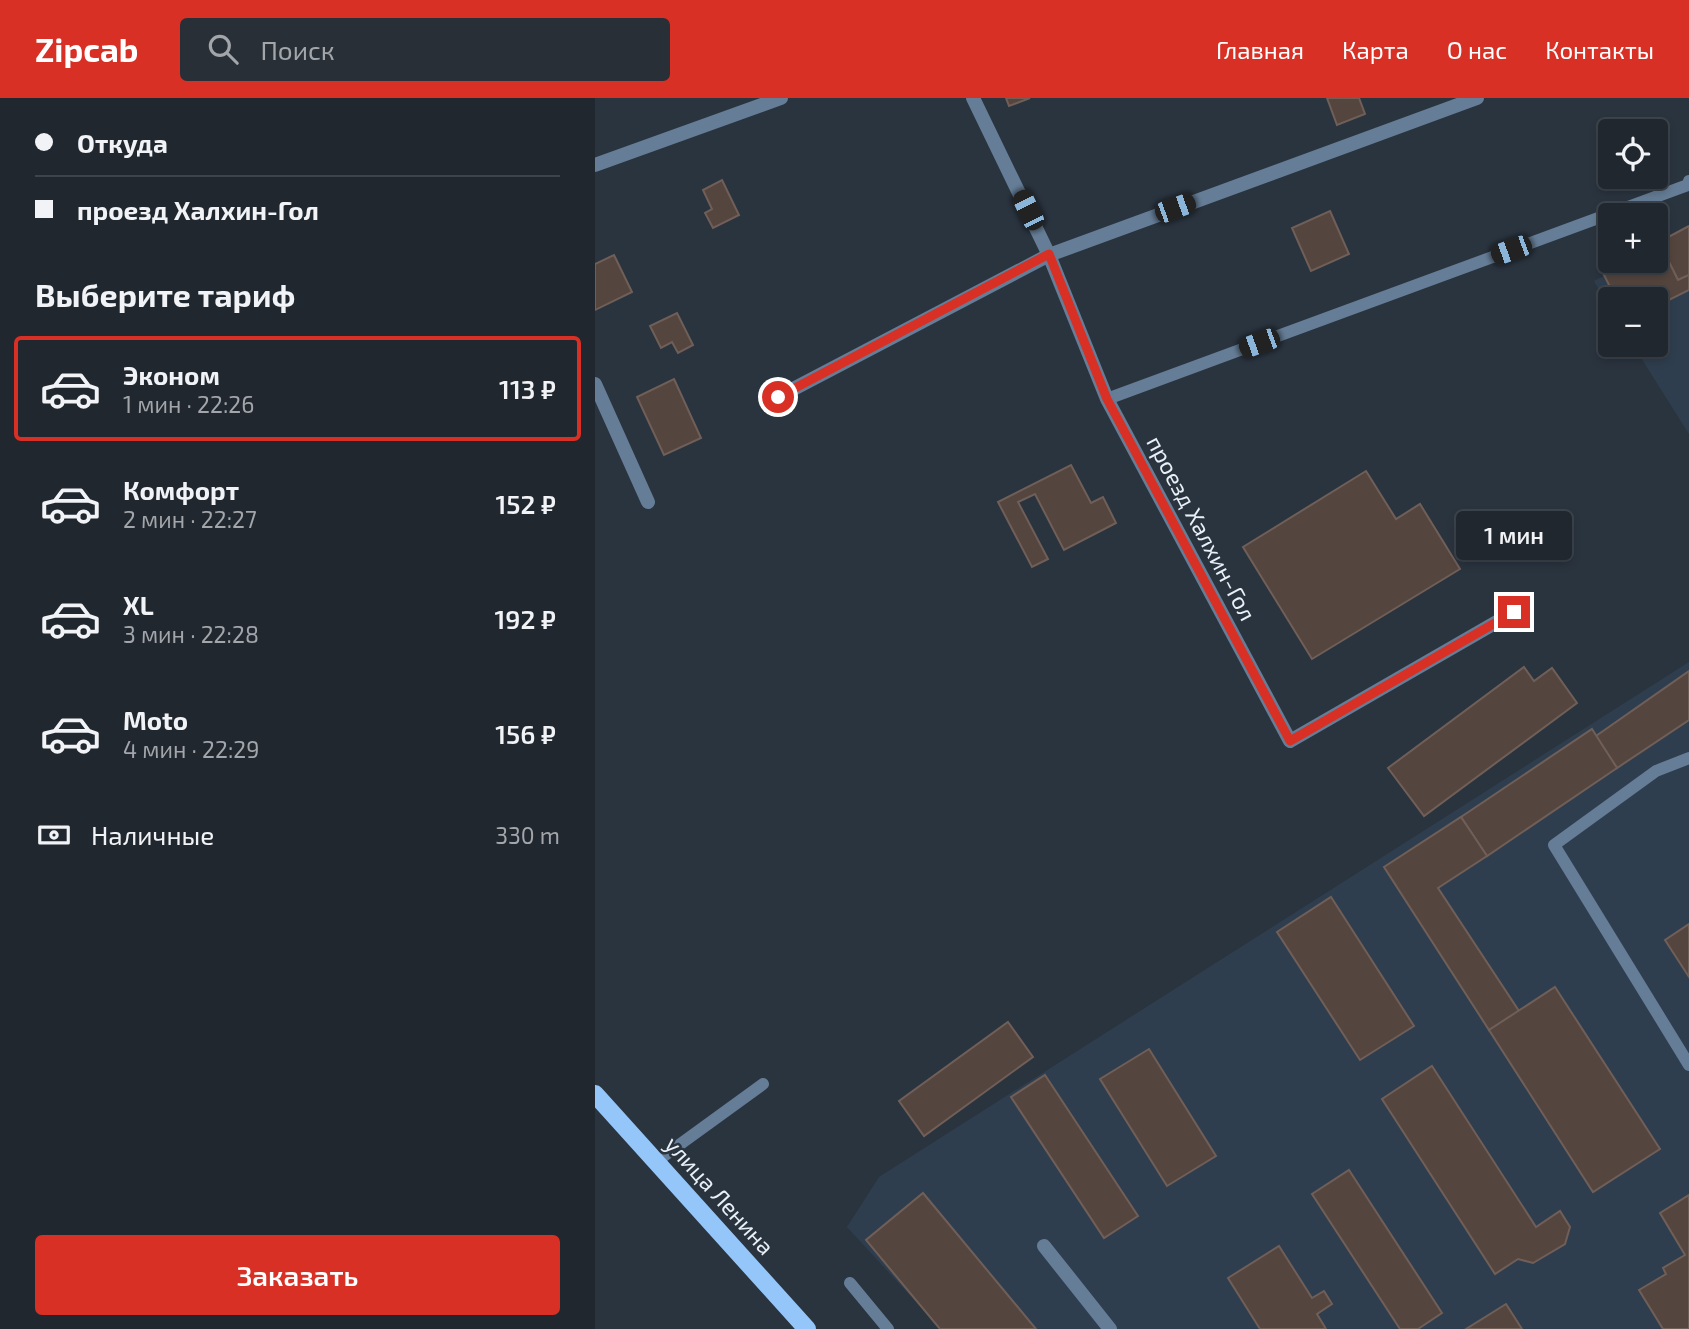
<!DOCTYPE html>
<html lang="ru">
<meta charset="utf-8">
<style>
:root{--surface:#20272f;--page:#282f37;--text:#f1f3f6;--muted:#a2a5aa;--line:#3d444b;--accent:#d93025}
body{margin:0;font-family:"Exo 2",sans-serif;background:var(--page);color:var(--text);height:100vh;display:flex;flex-direction:column;font-size:26px;white-space:nowrap}
*{box-sizing:border-box;margin:0}
p{font-size:23px;color:var(--muted)}
.icon{flex:none;width:38px;height:38px;fill:none;stroke:currentColor;stroke-width:2;stroke-linecap:round;stroke-linejoin:round}
.map{position:relative;flex:1;overflow:hidden}
.side{display:flex;flex-direction:column;background:var(--surface);width:595px}
.side>*{flex:none}
.guide{display:grid;align-content:center;height:154px;padding:0 35px;background:var(--surface)}
.fabs{position:absolute;left:1003px;top:21px;display:grid;gap:14px}
.fabs a{display:grid;place-items:center;width:70px;height:70px;border-radius:7px;background:var(--surface);box-shadow:0 4px 10px #0003,0 0 0 2px var(--line);font-size:35px}
.end{position:absolute;width:32px;height:32px;margin:-16px;border:9px solid #d93025;background:#fff;box-shadow:0 0 0 4px #fff}
.from{border-radius:50%}
.bubble{position:absolute;height:49px;border-radius:7px;background:var(--surface);box-shadow:0 4px 10px #0003,0 0 0 2px var(--line);font-size:23px;font-weight:600;line-height:49px;text-align:center}
.car{position:absolute;width:21px;height:42px;margin:-21px -10px;border-radius:9px;box-shadow:0 0 5px 2px #0007;background:linear-gradient(#222 24%,#8ab4d8 0 40%,#222 0 76%,#8ab4d8 0 86%,#222 0)}
.guide b{display:flex;align-items:center;gap:24px;height:66px;font-size:26px}
.guide b+b{border-top:2px solid var(--line)}
.guide i{width:18px;height:18px;background:var(--text)}
ul{padding:0;list-style:none}
li{display:flex;align-items:center;gap:21px;height:105px;margin:0 14px 10px;padding:0 21px;border:4px solid transparent;border-radius:7px}
li div{flex:1}
li b{display:block;font-size:26px}
li em{font-style:normal;font-weight:600}
li.selected{border-color:var(--accent)}
li>.icon{width:63px;height:63px;stroke-width:1.5}
h2{padding:0 35px;font-size:32px;line-height:84px}
.pay{display:flex;align-items:center;gap:18px;height:77px;padding:0 35px;font-size:26px}
.pay p{margin-inline-start:auto}
.button{display:flex;gap:14px;margin-top:auto;padding:14px 35px}
.button a{flex:1;height:80px;border-radius:7px;background:var(--accent);color:#fff;font-size:28px;font-weight:600;line-height:80px;text-align:center}
header{display:flex;align-items:center;gap:42px;box-sizing:border-box;height:98px;padding:0 35px;background:var(--accent);color:#fff}
header strong{font-size:33px}
nav{display:flex;gap:38px;margin-inline-start:auto;font-size:24px}
.search{width:490px;height:63px;background:var(--page);display:flex;align-items:center;gap:18px;box-sizing:border-box;padding:0 24px;border-radius:7px;color:var(--muted);font-size:26px}
main{display:flex;flex:1;min-height:0}
.map>svg:first-child{display:block}
.built{fill:#2f3e4e}
.building{fill:#54453e;stroke:#705f58;stroke-width:2}
.lines{fill:none;stroke-linecap:round;stroke-linejoin:round}
.service{stroke:#657d96;stroke-width:12}
.minor{stroke:#657d96;stroke-width:14}
.primary{stroke:#94c6fa;stroke-width:18}
.route{stroke:#d93025;stroke-width:9}
.labels{text-anchor:middle;dominant-baseline:central;stroke-width:5;stroke-linejoin:round;paint-order:stroke}
.street-label{font-size:23px;fill:#e9f0f7;stroke:#2a343f}
</style>
<header>
<strong>Zipcab</strong>
<div class="search"><svg class="icon" aria-label="search" viewBox="0 0 24 24"><circle cx="10" cy="10" r="6"/><path d="M15 15l6 6"/></svg>Поиск</div>
<nav><a>Главная</a><a>Карта</a><a>О нас</a><a>Контакты</a></nav>
</header>
<main>
<section class="side">
<div class="guide">
<b><i class="from"></i>Откуда</b>
<b><i></i>проезд Халхин-Гол</b>
</div>
<h2>Выберите тариф</h2>
<ul>
<li class="selected"><svg class="icon" aria-label="car" viewBox="0 0 24 24"><path d="M5 17H2v-5l4-1 3-4h7l3 4 3 1v5h-3M9 17h6M6 11h13"/><circle cx="7" cy="17" r="2"/><circle cx="17" cy="17" r="2"/></svg><div><b>Эконом</b><p>1 мин · 22:26</p></div><em>113 ₽</em></li>
<li><svg class="icon" aria-label="car" viewBox="0 0 24 24"><path d="M5 17H2v-5l4-1 3-4h7l3 4 3 1v5h-3M9 17h6M6 11h13"/><circle cx="7" cy="17" r="2"/><circle cx="17" cy="17" r="2"/></svg><div><b>Комфорт</b><p>2 мин · 22:27</p></div><em>152 ₽</em></li>
<li><svg class="icon" aria-label="car" viewBox="0 0 24 24"><path d="M5 17H2v-5l4-1 3-4h7l3 4 3 1v5h-3M9 17h6M6 11h13"/><circle cx="7" cy="17" r="2"/><circle cx="17" cy="17" r="2"/></svg><div><b>XL</b><p>3 мин · 22:28</p></div><em>192 ₽</em></li>
<li><svg class="icon" aria-label="car" viewBox="0 0 24 24"><path d="M5 17H2v-5l4-1 3-4h7l3 4 3 1v5h-3M9 17h6M6 11h13"/><circle cx="7" cy="17" r="2"/><circle cx="17" cy="17" r="2"/></svg><div><b>Moto</b><p>4 мин · 22:29</p></div><em>156 ₽</em></li>
</ul>
<div class="pay"><svg class="icon" aria-label="cash" viewBox="0 0 24 24"><path d="M3 7h18v10H3z"/><circle cx="12" cy="12" r="2"/></svg>Наличные<p>330 m</p></div>
<div class="button"><a>Заказать</a></div>
</section>
<div class="map">
<svg width="1094" height="1231" viewBox="0 0 1094 1231">
<rect width="100%" height="100%" fill="#2a343f"/>
<g class="built">
<path d="M1094,134v202l-56,-89h22v-46h-45v8l-16,-26 39,-20h22z"/>
<path d="M1094,564v667h-748l-94,-102 32,-50z"/>
</g>
<g class="building">
<path d="M411,0h24l-21,8z"/>
<path d="M732,0h32l6,16 -28,11z"/>
<path d="M127,82l17,35 -26,13 -8,-15 7,-4 -9,-19z"/>
<path d="M735,113l19,43 -38,17 -19,-43z"/>
<path d="M1094,128v49l-11,5 -19,-38z"/>
<path d="M1064,144l19,38 11,-5v15l-34,17v-8h-39l-14,-28 20,-10h33v-17z"/>
<path d="M19,157l18,37 -37,18v-46z"/>
<path d="M82,215l16,32 -15,8 -6,-11 -11,6 -11,-22z"/>
<path d="M79,281l27,59 -37,17 -27,-58z"/>
<path d="M476,367l20,38 12,-6 13,26 -52,27 -29,-56 -17,8 30,57 -16,8 -34,-65z"/>
<path d="M771,373l30,48 24,-15 40,65 -148,90 -69,-112z"/>
<path d="M929,569l10,14 18,-13 25,35 -153,113 -36,-48z"/>
<path d="M1094,573v49l-72,48 -21,-32z"/>
<path d="M997,631l25,39 -130,88 -26,-39z"/>
<path d="M866,719l26,39 -49,32 81,123 -30,19 -105,-163z"/>
<path d="M736,799l83,129 -54,34 -83,-128z"/>
<path d="M1094,826v53l-24,-37z"/>
<path d="M960,889l105,162 -67,43 -104,-162z"/>
<path d="M413,924l25,35 -109,79 -25,-35z"/>
<path d="M554,951l67,107 -49,30 -67,-107z"/>
<path d="M837,968l104,161 24,-16 10,16 -5,17 -32,19 -15,-4 -23,15 -113,-175z"/>
<path d="M450,977l93,141 -34,22 -93,-141z"/>
<path d="M754,1072l93,143 -24,16h-18l-88,-135z"/>
<path d="M328,1095l113,136h-96l-74,-89z"/>
<path d="M1094,1097v134h-26l-24,-39 27,-16 -3,-6 22,-13 -25,-42z"/>
<path d="M684,1148l33,52 12,-7 8,13 -15,10 9,15h-66l-32,-51z"/>
<path d="M911,1206l16,25h-56z"/>
</g>
<g class="lines">
<g class="service">
<path d="M512,301l581,-214 1,-4"/>
<path d="M1094,660l-33,13 -102,74 135,220"/>
<path d="M62,1063l106,-77"/>
<path d="M255,1185l38,46"/>
</g>
<g class="minor">
<path d="M378,0l76,157 58,144 183,342 224,-129"/>
<path d="M0,67l186,-67"/>
<path d="M0,286l53,118"/>
<path d="M183,299l271,-142 428,-157"/>
<path d="M449,1148l66,83"/>
</g>
<path class="primary" d="M0,996l212,235"/>
</g>
<g class="lines">
<path class="route" d="M183,299l271,-143 58,145 183,342 224,-129"/>
</g>
<g class="labels">
<g class="street-label">
<text transform="translate(607 430) rotate(62)">проезд Халхин-Гол</text>
<text transform="translate(125 1097) rotate(48)">улица Ленина</text>
</g>
</g>
</svg>
<div class="fabs">
<a><svg class="icon" aria-label="locate" viewBox="0 0 24 24"><circle cx="12" cy="12" r="6"/><path d="M12 2v4M12 18v4M2 12h4M18 12h4"/></svg></a>
<a>+</a>
<a>−</a>
</div>
<i class="end from" style="left:183px;top:299px"></i>
<i class="end" style="left:919px;top:514px"></i>
<div class="bubble" style="left:861px;top:413px;width:116px">1 мин</div>
<i class="car" style="left:580px;top:110px;rotate:70deg"></i>
<i class="car" style="left:433px;top:112px;rotate:334deg"></i>
<i class="car" style="left:916px;top:152px;rotate:250deg"></i>
<i class="car" style="left:664px;top:245px;rotate:250deg"></i>
</div>
</main>
